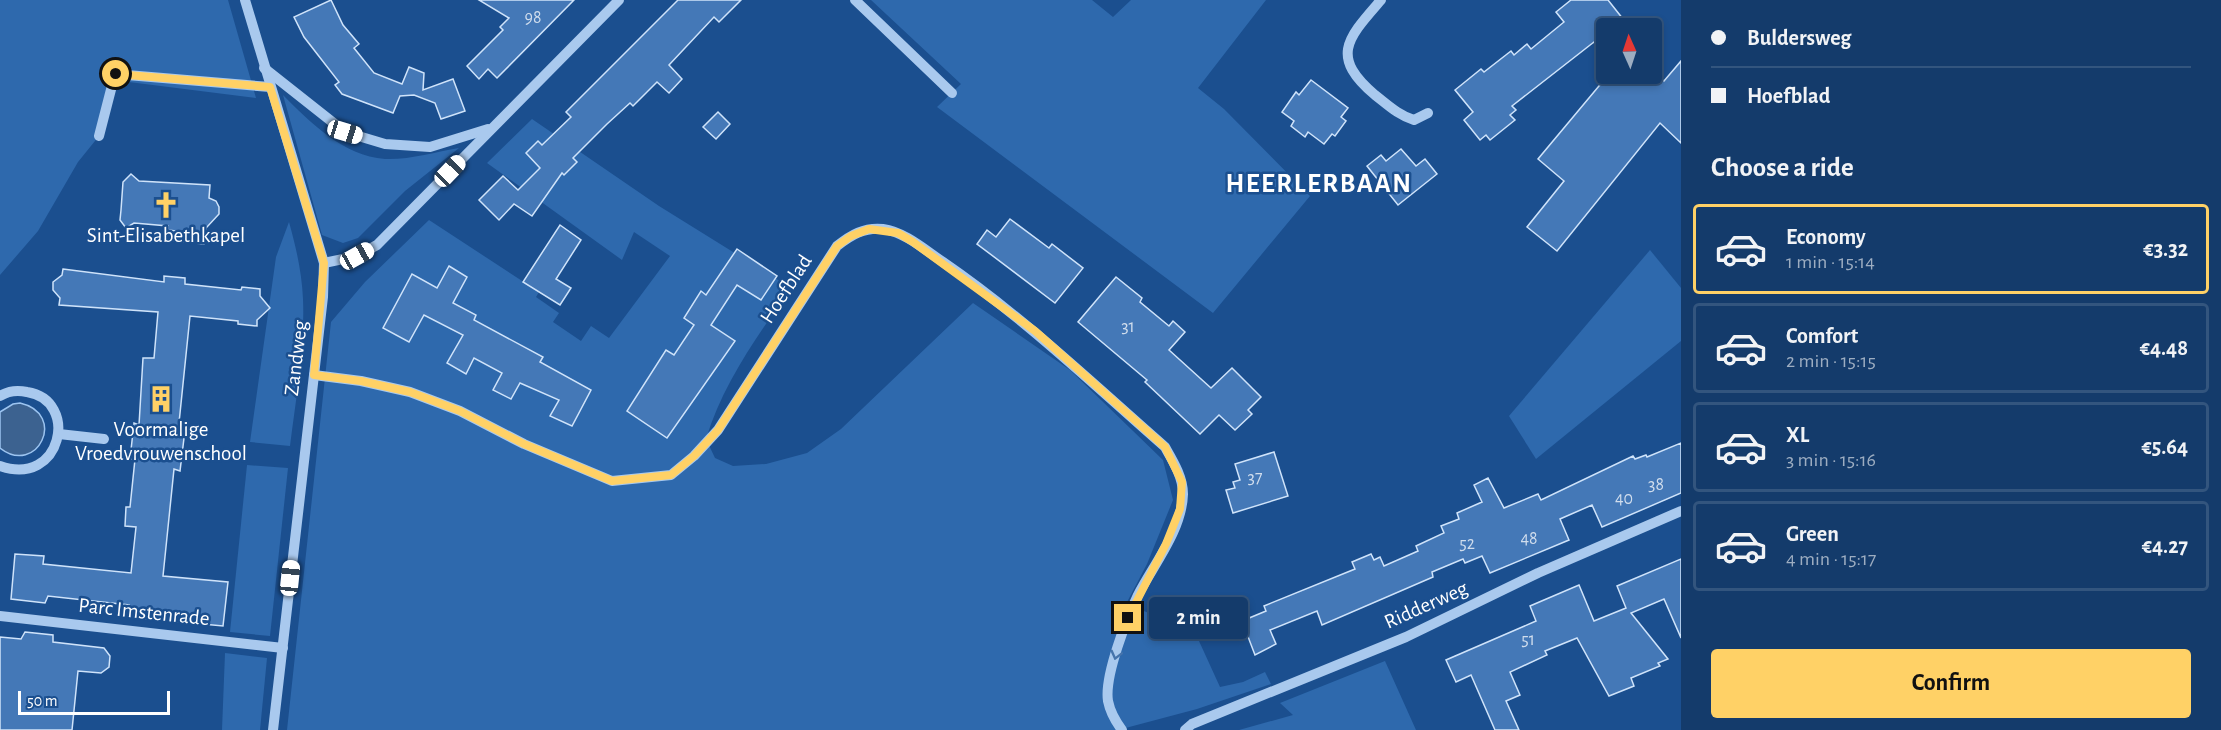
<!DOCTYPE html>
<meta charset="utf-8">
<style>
:root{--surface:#143b6b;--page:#1d4271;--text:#f1f3f6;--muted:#9dadc1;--line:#33557e;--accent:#ffd166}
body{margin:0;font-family:"Alegreya Sans",sans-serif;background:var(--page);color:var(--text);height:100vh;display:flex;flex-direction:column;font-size:22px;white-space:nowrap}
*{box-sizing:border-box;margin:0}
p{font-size:20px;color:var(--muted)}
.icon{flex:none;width:33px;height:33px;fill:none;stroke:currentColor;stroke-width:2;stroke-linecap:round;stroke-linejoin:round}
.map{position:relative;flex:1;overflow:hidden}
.sheet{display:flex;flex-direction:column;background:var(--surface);width:540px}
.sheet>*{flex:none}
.hud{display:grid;align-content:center;height:132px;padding:0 30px;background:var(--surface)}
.needle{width:39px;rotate:357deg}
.controls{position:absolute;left:1596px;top:18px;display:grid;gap:12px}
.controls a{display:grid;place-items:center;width:66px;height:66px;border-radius:6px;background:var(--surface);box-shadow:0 3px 9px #0003,0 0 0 2px var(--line);font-size:30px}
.scale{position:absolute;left:18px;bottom:15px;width:152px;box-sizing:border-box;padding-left:6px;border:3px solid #fff;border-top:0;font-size:16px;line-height:21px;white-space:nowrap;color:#fff;-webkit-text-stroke:4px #1b4f8f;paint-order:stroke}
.end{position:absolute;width:27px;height:27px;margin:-14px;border:8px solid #ffd166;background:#111;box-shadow:0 0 0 3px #111}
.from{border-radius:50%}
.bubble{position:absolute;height:42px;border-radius:6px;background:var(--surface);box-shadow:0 3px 9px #0003,0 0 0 2px var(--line);font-size:20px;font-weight:700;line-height:42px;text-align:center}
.car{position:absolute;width:18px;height:36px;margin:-18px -9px;border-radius:8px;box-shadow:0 0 4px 2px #0007;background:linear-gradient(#fff 24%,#345 0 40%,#fff 0 76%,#345 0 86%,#fff 0)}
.hud b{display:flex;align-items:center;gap:21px;height:57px;font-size:22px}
.hud b+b{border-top:2px solid var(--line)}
.hud i{width:15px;height:15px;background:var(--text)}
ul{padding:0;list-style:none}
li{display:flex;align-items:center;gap:18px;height:90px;margin:0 12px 9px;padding:0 18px;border:3px solid var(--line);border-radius:6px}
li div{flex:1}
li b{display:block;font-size:22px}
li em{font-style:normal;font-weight:700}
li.active{border-color:var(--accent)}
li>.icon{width:54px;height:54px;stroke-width:1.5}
h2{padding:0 30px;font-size:27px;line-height:72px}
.button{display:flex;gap:12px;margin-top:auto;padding:12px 30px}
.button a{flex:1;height:69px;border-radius:6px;background:var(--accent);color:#111;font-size:24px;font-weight:700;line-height:69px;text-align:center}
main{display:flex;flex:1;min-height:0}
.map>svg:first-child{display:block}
.green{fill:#2e69ad}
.water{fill:#3c6290;stroke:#9cc4f0;stroke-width:1.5}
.building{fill:#4478b7;stroke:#cfe3fa;stroke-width:1.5}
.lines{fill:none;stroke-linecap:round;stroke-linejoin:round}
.minor{stroke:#a9c9ee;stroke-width:10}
.oneway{stroke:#4674ac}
.route{stroke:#ffd166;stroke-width:8}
.labels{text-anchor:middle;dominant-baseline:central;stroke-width:5;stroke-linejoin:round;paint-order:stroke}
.number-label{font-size:18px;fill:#d0dded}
.poi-label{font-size:21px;fill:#fff;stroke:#1b4f8f}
.street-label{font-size:21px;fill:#fff;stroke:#1b4f8f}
.district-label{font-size:27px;font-weight:bold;letter-spacing:1.5px;fill:#fff;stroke:#1b4f8f}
</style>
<main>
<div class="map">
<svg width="1681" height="730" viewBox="0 0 1681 730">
<rect width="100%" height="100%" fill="#1b4f8f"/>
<g class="green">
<path d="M0,0h228l28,98 -143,-18 -14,56 -21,26 -40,69 -38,44z"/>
<path d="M871,0h221l21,17 18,-17h135l-68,88 26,21 86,87 -97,117 -276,-206 24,-23z"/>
<path d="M283,95c27,27 60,61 102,64 24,1 50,-7 74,-11l-54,43 -47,47 -15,5 -21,-8z"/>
<path d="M532,119l127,87 132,82c-33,47 -68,95 -85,151l9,19 18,8 33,-2 41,-11 34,-24 132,-126 97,67 93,90 10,40 -26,64 -21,40 28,11 29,-9 37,81 23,-5 22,-10 6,12 -74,25 -79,21h-831l44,-408 34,-40 64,-62 110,72 -3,5 23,16 -6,9 28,19 10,-15 18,12 61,-82 -36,-24 -12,28 -135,-97z"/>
<path d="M289,222c7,25 13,51 14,77 2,49 -7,99 -13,147l-40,-4 26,-185z"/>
<path d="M1650,250l31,38v53l-145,118 -27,-43z"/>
<path d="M247,465l41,3 -18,168 -40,-4z"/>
<path d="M225,653l42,5 -7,72h-38z"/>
<path d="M1385,661l31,69h-177l54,-15 -13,-12z"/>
</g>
<path class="water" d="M20,403c48,11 17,74 -20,45v-36l13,-8z"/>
<g class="building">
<path d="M331,0l12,25 16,19 -5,4 20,25 28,11 7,-17 15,6 -1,17 30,-11 12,32 -24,8 -6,-16 -21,-8 -14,1 -7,17 -51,-19 -7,-9 4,-3 -35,-45 -10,-20z"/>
<path d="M479,0h95l-77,78 -9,-9 -9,10 -12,-13 36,-36 -3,-3 9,-9z"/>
<path d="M678,0h63l-22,22 -5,-5 -45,48 13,14 -13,14 -12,-11 -24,24 -3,-3 -23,21 -34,34 4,4 -13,13 -2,-2 -30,43 -18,-12 -15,16 -20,-20 24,-24 15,14 22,-22 -14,-15 12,-12 4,4 29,-28 -5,-5z"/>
<path d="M1571,0h37l15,19 -11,9h-6v29l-12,-15 -82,64 4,4 -6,5 5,5 -25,20 -4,-5 -6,5 -16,-20 9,-8 -18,-22 26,-21 3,3 27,-21 3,4 13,-11 4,5 33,-27 -8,-10z"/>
<path d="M1681,61v82l-21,-20 -103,128 -30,-24 37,-46 -26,-22 71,-85h46l9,7z"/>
<path d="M1311,80l37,28 -7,9 5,4 -11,15 -3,-2 -8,10 -16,-12 -3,5 -14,-11 3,-5 -12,-9 14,-20 3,3z"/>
<path d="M718,112l12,12 -14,15 -13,-12z"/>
<path d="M1401,149l15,17 9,-7 12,15 -39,31 -31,-39 14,-11 5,6z"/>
<path d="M131,174l8,7 71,4 -1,13 7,3 3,6v7l-13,14 -2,16 -30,-3 1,-10 -7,-1v-4l-34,-3 -8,5 -6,-8 1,-10 2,-28z"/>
<path d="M1010,219l39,29 3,-4 31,24 -28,35 -78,-59 10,-14 9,7z"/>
<path d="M560,225l21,15 -25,39 15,9 -11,17 -37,-23z"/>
<path d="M737,249l40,27 -16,24 -24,-15 -26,40 24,16 -68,97 -40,-27 39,-61 8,5 20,-30 -10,-7 17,-27 5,4z"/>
<path d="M449,266l18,11 -14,26 23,12 -2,5 69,37 -3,5 51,28 -19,36 -22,-10 9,-16 -39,-17 -9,16 -18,-9 9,-17 -28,-15 -8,16 -19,-11 16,-28 -39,-20 -15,27 -26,-14 29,-54 25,14z"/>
<path d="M63,269l101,13v-6l21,2v6l56,6 1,-3 18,2v7l10,12 -13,12v6l-19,-2v-3l-48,-5 -11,107h7l-2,15 -4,33 -6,-2 -11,107 65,6 -5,44 -95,-9 1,-12 -81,-9 -3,7 -34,-4 4,-45 29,2 -1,8 88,9 5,-46 -11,-1 1,-19h4l5,-48h-5l4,-36 5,2 4,-67h11l4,-46 -99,-7 1,-7 -7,-8v-8l9,-7z"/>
<path d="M1116,277l26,21 -2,4 29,24 4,-5 12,11 -16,18 42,38 21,-20 29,29 -13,13 4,4 -17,16 -16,-15 -19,19 -55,-52 2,-2 -69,-58z"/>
<path d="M1681,443v50l-79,34 -10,-22 -32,14 9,21 -79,33 -8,-17 -17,7 -2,-4 -31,13 1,5 -111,48 -5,-14 -47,19 6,14 -21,11 -13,-34 24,-10 -2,-5 91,-37 -3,-7 19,-8 3,6 6,-3 4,9 34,-15 -2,-5 28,-13 -3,-7 18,-7 -2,-6 25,-11 -8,-17 14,-7 16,30 34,-14 3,6 92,-44 2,3 11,-4 1,2z"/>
<path d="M1274,452l14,44 -55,17 -7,-23 9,-2 -2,-6 7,-2 -5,-16z"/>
<path d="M1681,559v79l-17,-39 -33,14 37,46 -10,4 2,3 -29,12 3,8 -25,10 -32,-58 -32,13 2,4 -37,17 10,23 -14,6 13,29h-24l-24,-55 -15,7 -10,-22 90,-39 -6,-15 49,-21 15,36 32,-13 -9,-22z"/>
<path d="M25,632l28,3v7l51,6 6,8 -1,11 -8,6 -23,-2 -6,59h-72v-93l21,2z"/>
</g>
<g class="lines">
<g class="minor">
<path d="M245,0l79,263 -1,34 -50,433"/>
<path d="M855,0l97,93"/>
<path d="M1381,0c-33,38 -52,56 -6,95 13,10 23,20 39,25l14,-7"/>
<path d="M264,68l81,64 40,12 45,3 58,-18"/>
<path d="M99,136l16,-62 155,13"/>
<path d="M324,263l33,-7 20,-11 242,-245"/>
<path d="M314,375l47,6 49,11 50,19 64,33 88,37 59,-6 23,-19 24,-26 119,-184c14,-11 27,-19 46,-17 22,3 42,21 60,33 80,55 149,121 222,185 8,14 18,30 18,47 -1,36 -29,70 -45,101 -11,23 -34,81 -30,106 2,10 8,21 14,29"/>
<path d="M0,396c8,-5 18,-6 27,-4 53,8 35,96 -27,74"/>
<path d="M59,434l45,5"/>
<path d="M0,616l283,32"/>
<path d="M1185,730l7,-6 214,-87 132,-64 143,-62"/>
</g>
</g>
<defs><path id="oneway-chevron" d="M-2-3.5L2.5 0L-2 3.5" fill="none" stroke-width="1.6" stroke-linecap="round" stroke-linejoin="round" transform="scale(1.5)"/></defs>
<use class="oneway" href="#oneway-chevron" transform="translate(1116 655) rotate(104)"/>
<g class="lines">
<path class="route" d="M116,74l154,13 54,176 -10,112 47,6 49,11 50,19 64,33 88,37 59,-6 23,-19 24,-26 119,-184 14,-10 18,-7 29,4 15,9 122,89 130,116 17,35 -2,27 -14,35 -38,74"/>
</g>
<defs>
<symbol id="church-bare" viewBox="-9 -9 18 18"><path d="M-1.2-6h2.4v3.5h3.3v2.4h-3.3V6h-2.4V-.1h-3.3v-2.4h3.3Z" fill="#ffd166" stroke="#1b4f8f" stroke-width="2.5" paint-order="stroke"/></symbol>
<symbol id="building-bare" viewBox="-9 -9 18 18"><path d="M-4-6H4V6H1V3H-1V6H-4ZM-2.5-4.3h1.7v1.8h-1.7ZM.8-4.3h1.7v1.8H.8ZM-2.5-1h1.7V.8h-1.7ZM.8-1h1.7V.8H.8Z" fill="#ffd166" stroke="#1b4f8f" stroke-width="2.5" paint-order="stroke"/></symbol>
</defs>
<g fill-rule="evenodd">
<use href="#church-bare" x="147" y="186" width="38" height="38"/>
<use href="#building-bare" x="142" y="380" width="38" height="38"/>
</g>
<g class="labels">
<g class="number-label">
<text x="533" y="18">98</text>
<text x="1128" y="327">31</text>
<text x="1255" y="478">37</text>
<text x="1656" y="485">38</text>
<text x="1624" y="499">40</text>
<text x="1529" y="539">48</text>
<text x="1467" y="544">52</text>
<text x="1528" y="640">51</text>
</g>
<g class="poi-label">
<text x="166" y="235">Sint-Elisabethkapel</text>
<text x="161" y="429">Voormalige<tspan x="161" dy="24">Vroedvrouwenschool</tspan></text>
</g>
<g class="street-label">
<text transform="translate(786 289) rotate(-57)">Hoefblad</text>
<text transform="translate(296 358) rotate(-83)">Zandweg</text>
<text transform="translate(1426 605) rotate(-24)">Ridderweg</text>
<text transform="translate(144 612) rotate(6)">Parc Imstenrade</text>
</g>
<g class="district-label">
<text x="1319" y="183">HEERLERBAAN</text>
</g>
</g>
</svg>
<div class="controls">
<a><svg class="needle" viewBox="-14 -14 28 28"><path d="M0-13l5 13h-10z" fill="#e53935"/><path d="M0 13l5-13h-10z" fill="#9dadc1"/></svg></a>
</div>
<div class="scale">50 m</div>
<i class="end from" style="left:116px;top:74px"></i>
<i class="end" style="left:1128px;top:618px"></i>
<div class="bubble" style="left:1149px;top:597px;width:99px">2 min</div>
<i class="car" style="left:345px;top:132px;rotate:107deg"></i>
<i class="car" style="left:450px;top:171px;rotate:44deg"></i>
<i class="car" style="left:357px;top:256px;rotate:61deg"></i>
<i class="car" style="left:290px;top:578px;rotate:6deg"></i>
</div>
<section class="sheet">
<div class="hud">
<b><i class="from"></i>Buldersweg</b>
<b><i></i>Hoefblad</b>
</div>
<h2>Choose a ride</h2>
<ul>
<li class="active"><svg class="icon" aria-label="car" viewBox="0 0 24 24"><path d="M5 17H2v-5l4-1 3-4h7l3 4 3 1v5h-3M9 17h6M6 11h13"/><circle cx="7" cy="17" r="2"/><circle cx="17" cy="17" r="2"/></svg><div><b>Economy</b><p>1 min · 15:14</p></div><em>€3.32</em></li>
<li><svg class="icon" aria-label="car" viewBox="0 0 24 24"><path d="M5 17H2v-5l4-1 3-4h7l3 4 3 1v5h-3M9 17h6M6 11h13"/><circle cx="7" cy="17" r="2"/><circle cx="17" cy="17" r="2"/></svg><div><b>Comfort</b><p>2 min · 15:15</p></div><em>€4.48</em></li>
<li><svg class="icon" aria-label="car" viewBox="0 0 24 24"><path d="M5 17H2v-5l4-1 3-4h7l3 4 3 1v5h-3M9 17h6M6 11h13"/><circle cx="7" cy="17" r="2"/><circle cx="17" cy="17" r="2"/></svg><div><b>XL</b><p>3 min · 15:16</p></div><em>€5.64</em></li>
<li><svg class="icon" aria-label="car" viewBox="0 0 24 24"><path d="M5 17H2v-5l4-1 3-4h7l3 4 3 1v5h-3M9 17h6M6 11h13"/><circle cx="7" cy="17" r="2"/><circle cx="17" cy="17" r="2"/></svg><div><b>Green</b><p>4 min · 15:17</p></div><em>€4.27</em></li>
</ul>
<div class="button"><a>Confirm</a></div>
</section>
</main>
